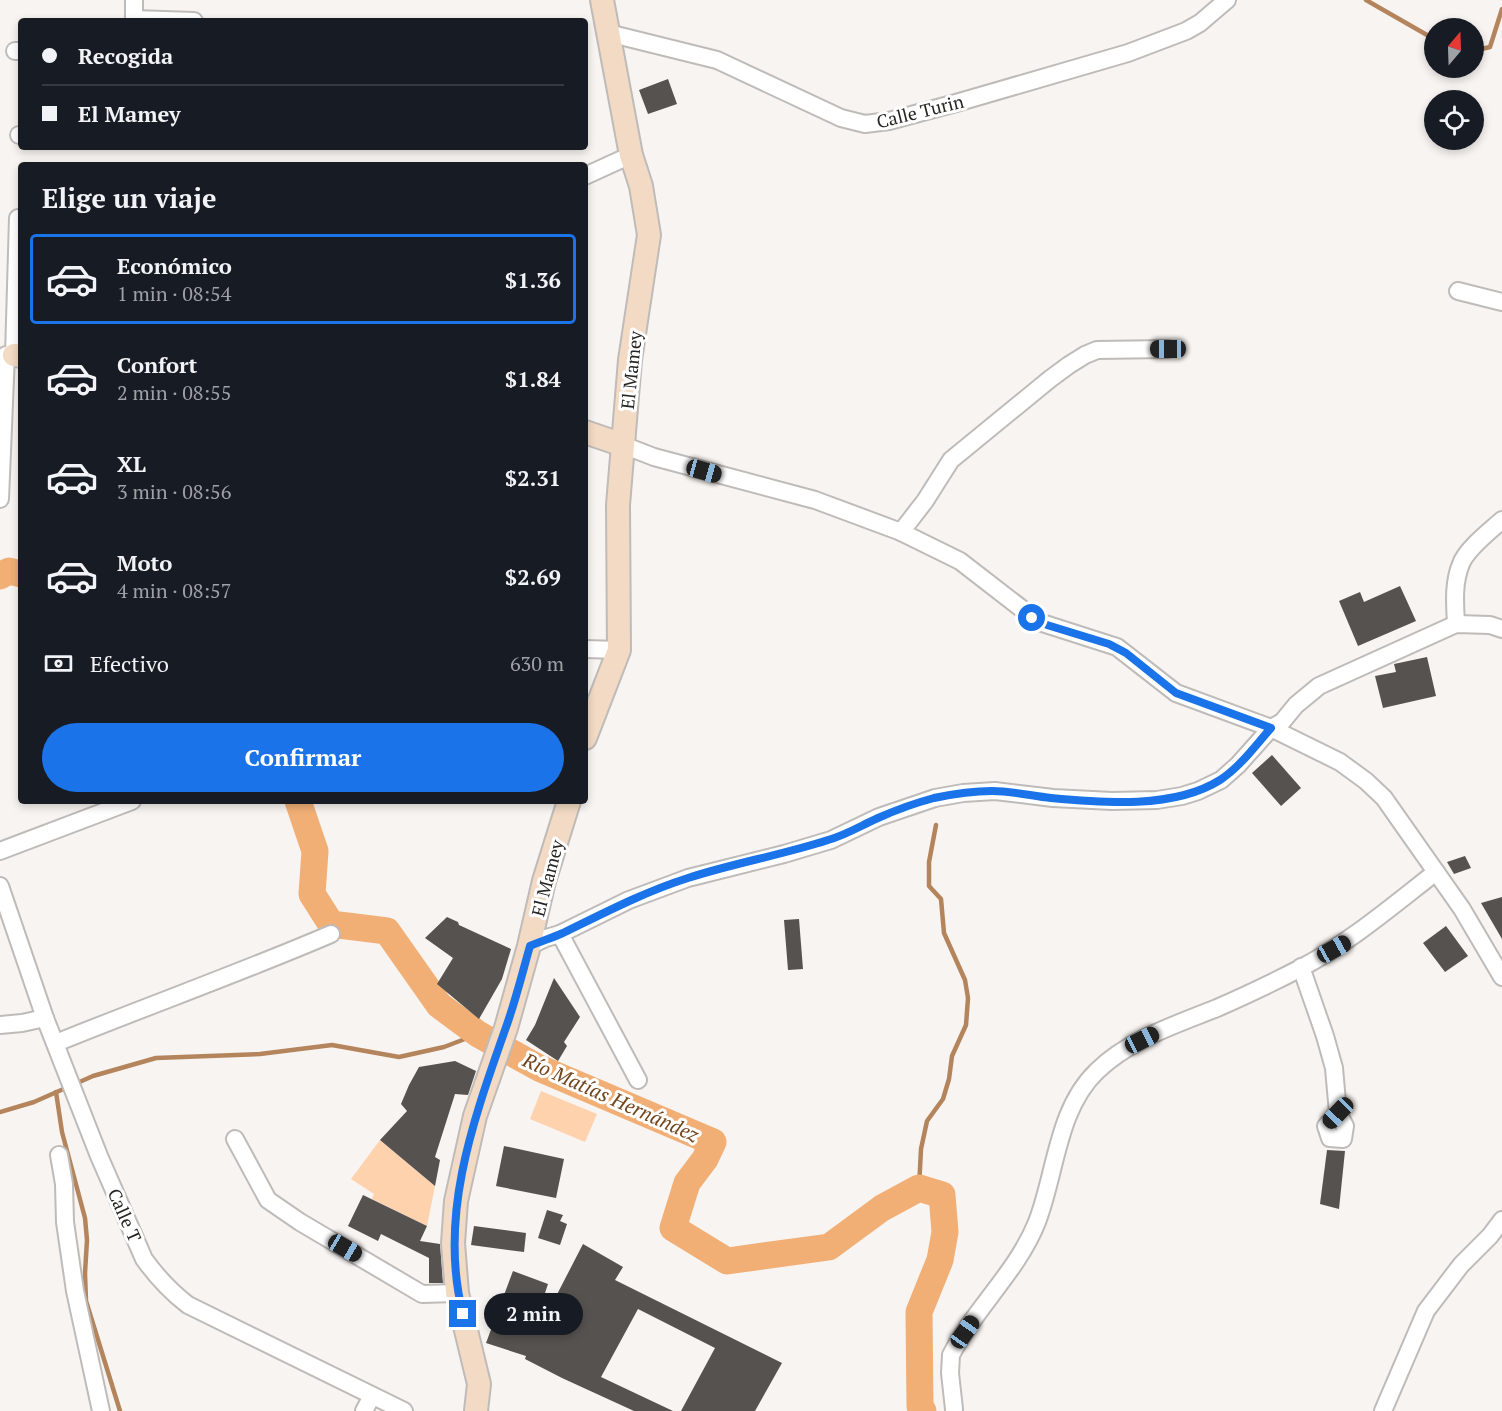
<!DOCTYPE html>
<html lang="es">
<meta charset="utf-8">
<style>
:root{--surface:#171b24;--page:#242831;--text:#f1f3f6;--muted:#9ea1a6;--line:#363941;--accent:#1a73e8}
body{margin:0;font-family:"PT Serif",serif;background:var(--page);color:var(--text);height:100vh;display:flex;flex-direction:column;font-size:22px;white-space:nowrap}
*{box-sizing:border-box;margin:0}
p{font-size:20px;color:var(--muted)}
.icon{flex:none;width:33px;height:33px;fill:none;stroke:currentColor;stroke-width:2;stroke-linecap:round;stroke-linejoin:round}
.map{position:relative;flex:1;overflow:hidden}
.side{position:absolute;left:18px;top:162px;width:570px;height:642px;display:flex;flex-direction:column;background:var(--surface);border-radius:6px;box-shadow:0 3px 9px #0003}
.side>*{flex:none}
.hud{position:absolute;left:18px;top:18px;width:570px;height:132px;border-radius:6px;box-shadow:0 3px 9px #0003;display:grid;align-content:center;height:132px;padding:0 24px;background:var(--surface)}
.needle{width:39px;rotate:19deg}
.buttons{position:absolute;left:1424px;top:18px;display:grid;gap:12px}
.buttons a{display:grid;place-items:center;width:60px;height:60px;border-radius:50%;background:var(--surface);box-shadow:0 3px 9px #0003;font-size:30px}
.end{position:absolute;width:27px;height:27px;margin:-14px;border:8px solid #1a73e8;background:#fff;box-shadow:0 0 0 3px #fff}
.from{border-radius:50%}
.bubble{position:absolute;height:42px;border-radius:21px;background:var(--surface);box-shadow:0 3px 9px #0003;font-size:20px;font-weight:700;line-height:42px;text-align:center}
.car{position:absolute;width:18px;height:36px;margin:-18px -9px;border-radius:8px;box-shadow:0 0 4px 2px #0007;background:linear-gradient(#222 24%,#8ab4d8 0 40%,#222 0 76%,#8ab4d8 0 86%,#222 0)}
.hud b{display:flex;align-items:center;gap:21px;height:57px;font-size:22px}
.hud b+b{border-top:2px solid var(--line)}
.hud i{width:15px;height:15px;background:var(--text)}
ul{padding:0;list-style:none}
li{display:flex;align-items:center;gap:18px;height:90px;margin:0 12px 9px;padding:0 12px;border:3px solid transparent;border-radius:6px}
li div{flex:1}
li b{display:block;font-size:22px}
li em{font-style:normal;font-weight:700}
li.selected{border-color:var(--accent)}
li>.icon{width:54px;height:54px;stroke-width:1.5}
h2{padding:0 24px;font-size:27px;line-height:72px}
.pay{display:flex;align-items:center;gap:15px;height:66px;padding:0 24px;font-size:22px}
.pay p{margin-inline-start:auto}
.cta{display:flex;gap:12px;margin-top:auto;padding:12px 24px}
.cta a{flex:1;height:69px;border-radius:36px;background:var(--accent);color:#fff;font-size:24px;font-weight:700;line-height:69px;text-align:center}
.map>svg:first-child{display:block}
.green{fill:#ffd2ae}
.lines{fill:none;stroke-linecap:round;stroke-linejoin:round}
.stream{stroke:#b4855d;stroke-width:4.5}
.river{stroke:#f1af76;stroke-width:27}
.building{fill:#55524f}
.street-casing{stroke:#bfbbb8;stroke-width:20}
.secondary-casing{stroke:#bfbbb8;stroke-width:26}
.street{stroke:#fff;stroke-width:16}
.secondary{stroke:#f2dac4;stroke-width:22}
.route{stroke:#1a73e8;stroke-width:8}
.labels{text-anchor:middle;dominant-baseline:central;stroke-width:6;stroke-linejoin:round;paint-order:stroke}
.street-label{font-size:18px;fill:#252422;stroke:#fff}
.water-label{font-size:20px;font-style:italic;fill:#72461d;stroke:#fff}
</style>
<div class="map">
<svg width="1502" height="1411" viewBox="0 0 1502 1411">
<rect width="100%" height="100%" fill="#f8f4f1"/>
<g class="green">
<path d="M541,1091l56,23 -12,28 -55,-23z"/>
<path d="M380,1140l55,46 -8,40 -55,-27 2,-5 -23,-15z"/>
</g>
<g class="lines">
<g class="stream">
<path d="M1366,0l68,39"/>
<path d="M1473,51l17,-4 12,-38"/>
<path d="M75,1084l18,-8 63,-18 104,-4 72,-9 67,12 45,-10 34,-13"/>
<path d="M56,1092l6,40 23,86 2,22 -2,33 1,28 34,110"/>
<path d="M0,1112l34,-10 34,-15"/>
<path d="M919,1188l2,-39 6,-28 16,-22 6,-20 3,-23 14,-31 2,-27 -3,-18 -21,-47 -3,-34 -12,-13v-24l7,-37"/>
</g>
<g class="river">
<path d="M0,576l9,-5 12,3"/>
<path d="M298,801l17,50 -3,43 19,30 56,7 52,74 39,29 61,34 174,74 -8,17 -18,24 -14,45 54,33 102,-14 53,-39 37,-20 23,7 3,37 -5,28 -21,52 1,94 3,5"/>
</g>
</g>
<g class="building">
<path d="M668,79l9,25 -29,10 -9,-24z"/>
<path d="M1400,586l16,35 -58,25 -19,-45 21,-9 4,10z"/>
<path d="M1427,657l9,39 -53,12 -8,-32 21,-4 -2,-8z"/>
<path d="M1272,755l29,33 -20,18 -29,-33z"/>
<path d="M1465,856l6,12 -17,6 -7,-12z"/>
<path d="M1502,897v42l-21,-36z"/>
<path d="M447,917l11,5 1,3 52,24 -9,30 -23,40 -42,-35 16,-26 -28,-20z"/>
<path d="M799,919l4,50 -15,1 -4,-50z"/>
<path d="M1446,926l22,30 -23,16 -22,-29z"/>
<path d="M554,978l26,39 -16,25 3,4 -9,15 -32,-21 9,-15z"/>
<path d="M455,1061l21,10 -8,24 -13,-1 -20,63 5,3 -5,26 -55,-46 27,-29 -6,-7 8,-19 10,-18z"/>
<path d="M504,1146l60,13 -8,39 -60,-12z"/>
<path d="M1327,1150l18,1 -6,58 -19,-5z"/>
<path d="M363,1195l64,31 -7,15 20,3 3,39h-14v-25l-48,-24 -3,7 -30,-15z"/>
<path d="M547,1210l16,5 -3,6 7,3 -7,21 -22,-7z"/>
<path d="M474,1226l52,7 -2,19 -53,-7z"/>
<path d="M583,1244l40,23 -8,13 167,83 -27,48h-74l34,-63 -77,-39 -37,68 72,34h-39l-72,-33 -37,-19 1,-3 -40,-13 27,-72 35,13 -6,18 9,4z"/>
</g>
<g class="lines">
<defs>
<g id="street">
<path d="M134,19l60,2"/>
<path d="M134,21v-21"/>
<path d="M608,33l109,27 124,58 24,6 24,-3 67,-18 172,-50 58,-22 14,-8 27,-23"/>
<path d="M15,51h6"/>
<path d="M19,135h2"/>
<path d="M585,176l46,-21"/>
<path d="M1458,291l44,11"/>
<path d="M623,445l31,12 161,43 86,32 59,29 79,61 78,25 59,46 95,35 69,34 26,19 18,17 78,111 40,68"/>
<path d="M0,499l6,-144h8l4,-137"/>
<path d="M901,532l24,-31 26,-41 99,-81 19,-14 16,-10 12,-5 71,-1"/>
<path d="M1456,624c-1,-20 -3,-41 5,-60 5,-15 29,-33 41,-44"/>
<path d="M585,649l34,1"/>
<path d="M0,851l132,-50"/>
<path d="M0,886l45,132 54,138 45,103c13,18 27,33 44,46l216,106"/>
<path d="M560,934l78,146"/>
<path d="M529,946l17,-8 14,-4 69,-34 59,-22 96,-24 47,-14 48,-23 56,-19 28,-5 32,-2 58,7 59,3 45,-1 25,-4 16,-5 23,-11 17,-15 33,-37 11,-6 14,-17 23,-19 137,-62 34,1 12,4"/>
<path d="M1301,967l24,69 9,32 4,45 7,13 -2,13 -13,-1 -4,-12 12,-13"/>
<path d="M0,1025l22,-2 23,-5"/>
<path d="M56,1043c91,-37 184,-70 275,-109"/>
<path d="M235,1139l33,61 32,22 122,72 35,-1"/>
<path d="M59,1155l5,29 1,38 10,69 26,120"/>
<path d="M954,1409l-4,-36 1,-18c24,-47 66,-83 86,-133 19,-49 20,-113 60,-151 33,-32 78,-46 120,-63 27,-12 55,-25 82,-39 50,-26 92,-62 137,-97"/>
<path d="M364,1411l8,-15"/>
<path d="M1383,1411l43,-100 35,-46 29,-29 12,-16"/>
</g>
<g id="secondary">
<path d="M14,355l7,1"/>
<path d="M585,432l38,13"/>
<path d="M585,738l34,-88 -1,-145 12,-145 19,-125 -8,-49 -10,-31 -29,-155"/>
<path d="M476,1411l3,-27 -22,-91 -4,-50 3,-42 19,-85 31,-88 23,-82 15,-65 25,-80"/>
</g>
</defs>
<use href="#street" class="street-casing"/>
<use href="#secondary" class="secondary-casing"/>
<use href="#street" class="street"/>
<use href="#secondary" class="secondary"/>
</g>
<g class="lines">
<path class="route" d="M463,1314c-25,-97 10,-193 42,-284 10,-27 17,-56 25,-84 11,-5 22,-8 33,-13 41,-20 81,-41 125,-55 46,-15 94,-23 140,-38 18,-5 34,-15 50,-22 18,-8 37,-15 56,-20 19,-4 39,-7 58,-7 20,0 40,5 59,7 52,5 123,11 169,-18 20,-13 35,-34 51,-52l-95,-35 -50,-40 -17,-9 -62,-19 -15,-7"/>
</g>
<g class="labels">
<g class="street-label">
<text transform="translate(920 111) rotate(-14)">Calle Turin</text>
<text transform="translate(631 370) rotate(-84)">El Mamey</text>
<text transform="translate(547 878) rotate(-75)">El Mamey</text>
<text transform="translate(125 1215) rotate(66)">Calle T</text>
</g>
<g class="water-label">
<text transform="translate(611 1097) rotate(24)">Río Matías Hernández</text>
</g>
</g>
</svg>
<div class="buttons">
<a><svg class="needle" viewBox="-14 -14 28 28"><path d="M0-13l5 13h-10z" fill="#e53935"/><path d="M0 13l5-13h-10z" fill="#9ea1a6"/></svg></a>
<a><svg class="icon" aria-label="locate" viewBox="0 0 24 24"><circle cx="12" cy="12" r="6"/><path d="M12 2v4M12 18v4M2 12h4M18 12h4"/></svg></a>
</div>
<i class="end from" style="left:1032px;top:618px"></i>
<i class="end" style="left:463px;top:1314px"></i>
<div class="bubble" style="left:484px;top:1293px;width:99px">2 min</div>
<i class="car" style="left:1168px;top:349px;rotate:270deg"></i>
<i class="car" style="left:704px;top:471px;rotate:106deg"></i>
<i class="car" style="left:1334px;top:949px;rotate:61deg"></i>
<i class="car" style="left:1142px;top:1040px;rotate:63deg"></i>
<i class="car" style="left:1338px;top:1113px;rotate:224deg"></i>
<i class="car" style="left:345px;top:1248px;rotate:120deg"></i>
<i class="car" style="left:965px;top:1332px;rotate:35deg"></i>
<div class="hud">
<b><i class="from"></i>Recogida</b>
<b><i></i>El Mamey</b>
</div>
<section class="side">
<h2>Elige un viaje</h2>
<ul>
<li class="selected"><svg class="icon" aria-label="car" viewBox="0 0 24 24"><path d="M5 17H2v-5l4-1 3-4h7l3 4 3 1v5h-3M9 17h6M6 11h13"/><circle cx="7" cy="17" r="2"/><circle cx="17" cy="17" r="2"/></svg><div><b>Económico</b><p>1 min · 08:54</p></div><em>$1.36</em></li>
<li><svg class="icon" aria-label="car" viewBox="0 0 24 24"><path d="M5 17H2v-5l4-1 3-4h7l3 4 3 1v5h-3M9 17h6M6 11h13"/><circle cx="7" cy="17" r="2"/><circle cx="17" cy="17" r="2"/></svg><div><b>Confort</b><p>2 min · 08:55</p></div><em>$1.84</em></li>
<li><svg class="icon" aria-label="car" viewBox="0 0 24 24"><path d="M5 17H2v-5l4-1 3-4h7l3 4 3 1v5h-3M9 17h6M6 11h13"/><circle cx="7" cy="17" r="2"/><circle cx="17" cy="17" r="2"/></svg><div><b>XL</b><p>3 min · 08:56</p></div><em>$2.31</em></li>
<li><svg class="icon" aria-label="car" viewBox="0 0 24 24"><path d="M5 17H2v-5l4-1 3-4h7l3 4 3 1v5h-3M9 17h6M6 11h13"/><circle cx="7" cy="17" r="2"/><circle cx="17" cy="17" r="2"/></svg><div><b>Moto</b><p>4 min · 08:57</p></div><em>$2.69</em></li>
</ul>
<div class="pay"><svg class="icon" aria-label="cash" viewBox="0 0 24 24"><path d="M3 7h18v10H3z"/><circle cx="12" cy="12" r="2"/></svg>Efectivo<p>630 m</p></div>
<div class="cta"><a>Confirmar</a></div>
</section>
</div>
